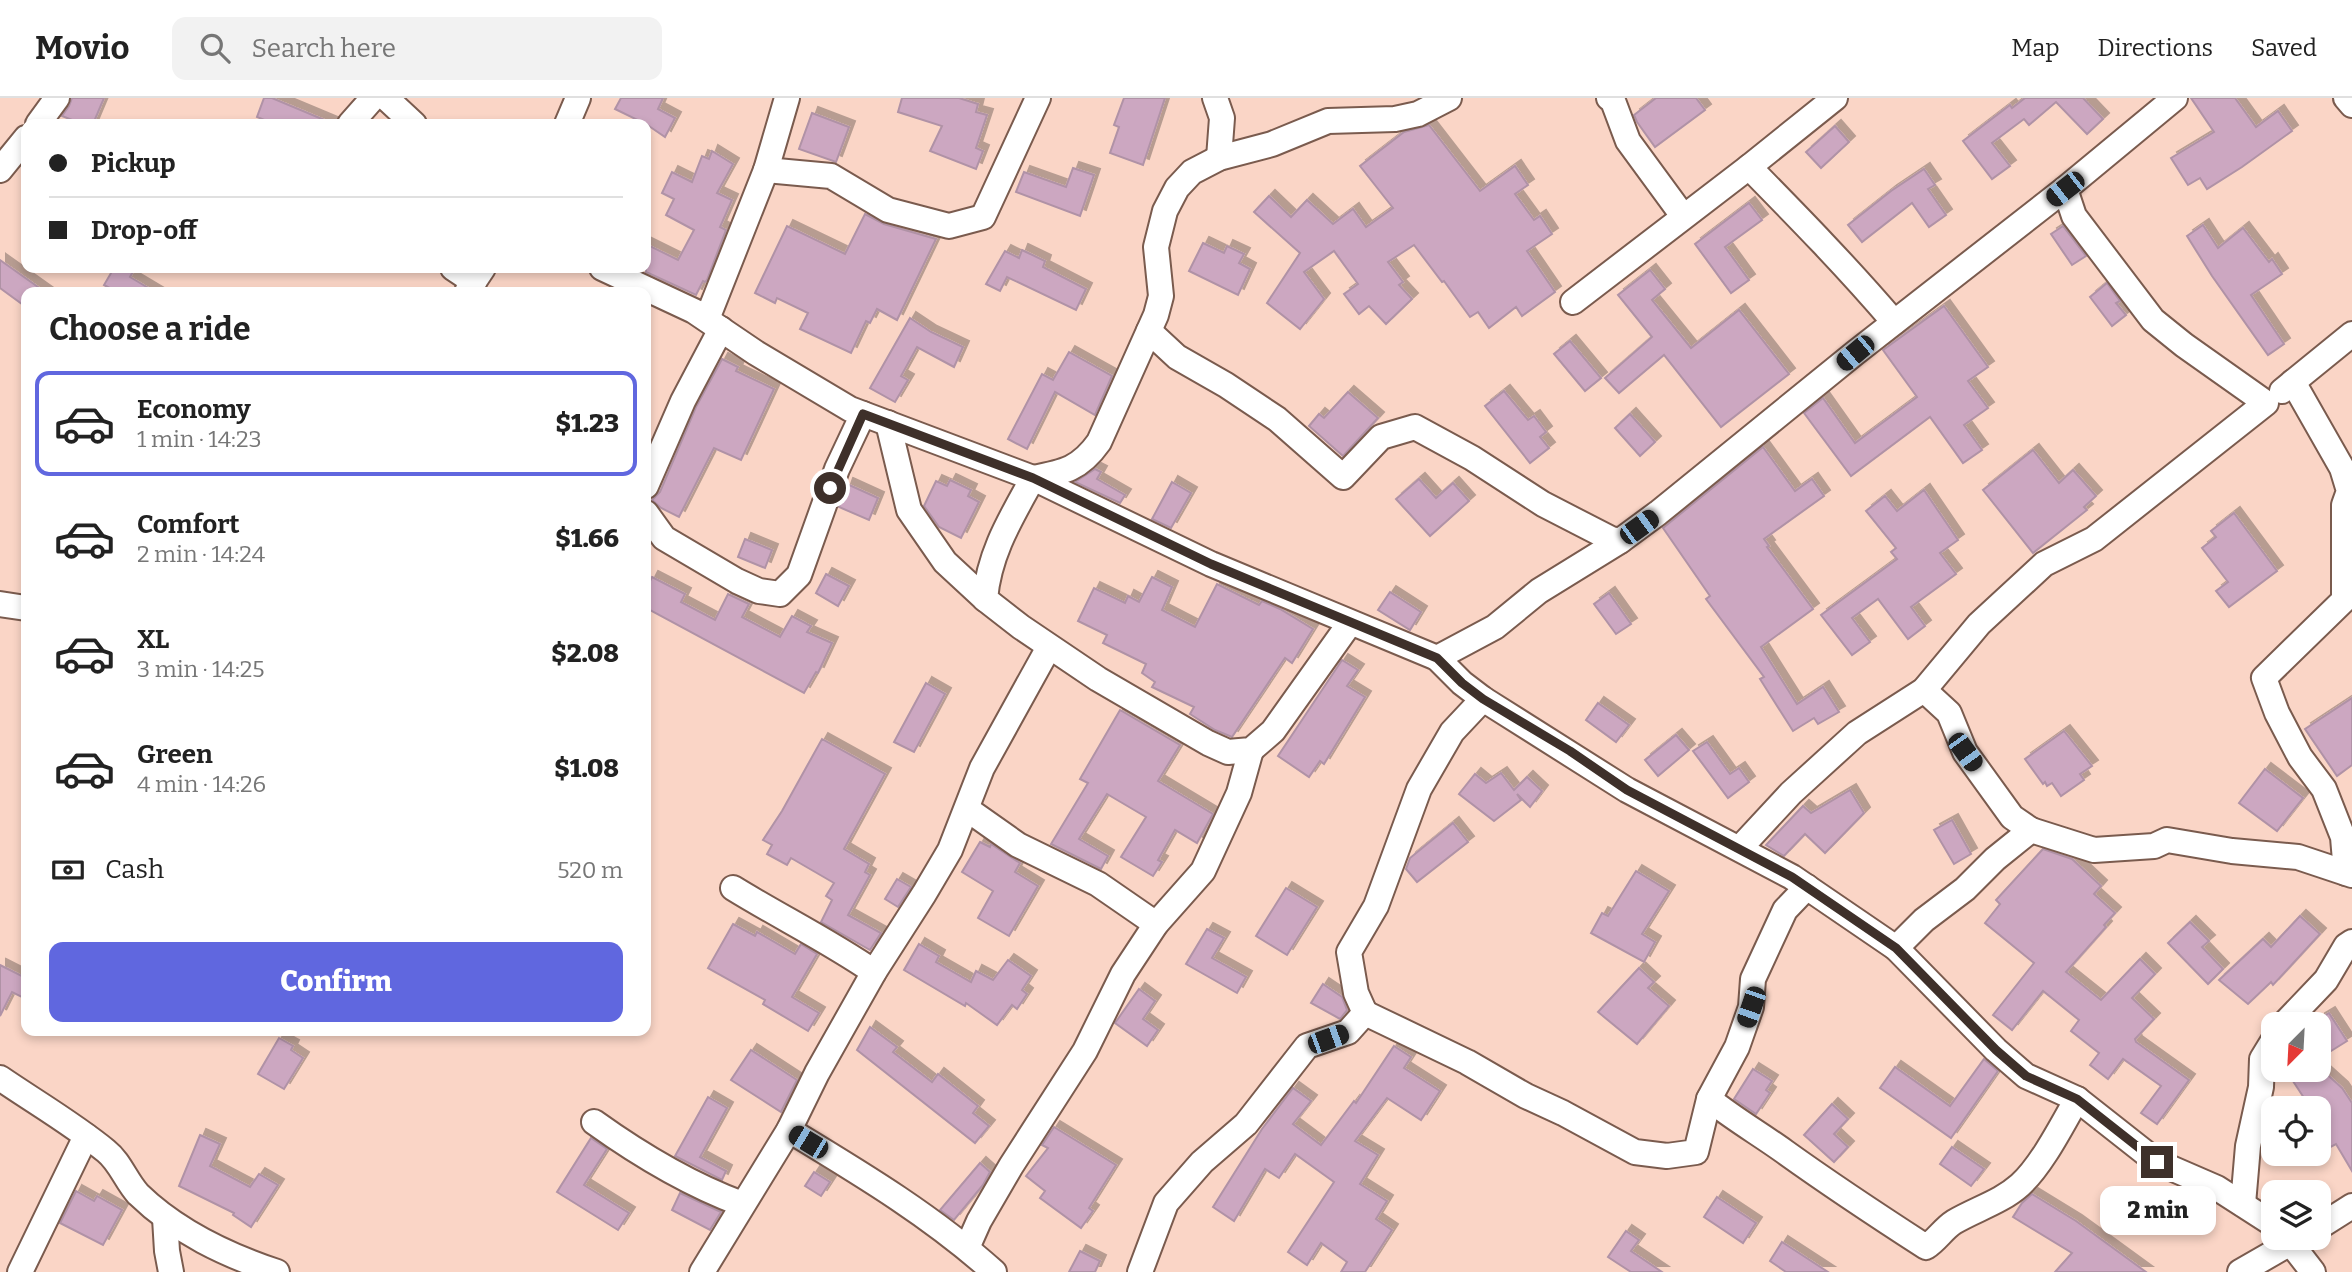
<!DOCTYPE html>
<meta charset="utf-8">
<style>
:root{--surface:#fff;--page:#f2f2f2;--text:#222;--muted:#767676;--line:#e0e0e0;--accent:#6067df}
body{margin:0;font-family:Bitter,serif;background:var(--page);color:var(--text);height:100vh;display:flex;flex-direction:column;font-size:26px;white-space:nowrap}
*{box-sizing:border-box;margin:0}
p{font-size:23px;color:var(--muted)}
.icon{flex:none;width:38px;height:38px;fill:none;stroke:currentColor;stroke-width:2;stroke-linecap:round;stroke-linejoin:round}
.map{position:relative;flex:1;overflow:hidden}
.side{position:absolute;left:21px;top:189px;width:630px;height:749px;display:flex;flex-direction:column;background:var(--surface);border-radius:14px;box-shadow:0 4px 10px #0003}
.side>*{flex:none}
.guide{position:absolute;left:21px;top:21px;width:630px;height:154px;border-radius:14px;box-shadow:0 4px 10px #0003;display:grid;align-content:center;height:154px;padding:0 28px;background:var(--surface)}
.needle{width:46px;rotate:204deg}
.buttons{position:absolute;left:2261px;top:914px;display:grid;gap:14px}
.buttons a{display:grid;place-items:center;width:70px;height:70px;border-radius:14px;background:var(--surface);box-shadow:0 4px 10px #0003;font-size:35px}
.end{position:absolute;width:32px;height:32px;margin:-16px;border:9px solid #3e302a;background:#fff;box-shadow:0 0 0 4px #fff}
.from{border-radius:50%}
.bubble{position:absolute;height:49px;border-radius:14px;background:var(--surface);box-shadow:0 4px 10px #0003;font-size:23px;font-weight:800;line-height:49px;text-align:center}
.car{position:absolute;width:21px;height:42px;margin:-21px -10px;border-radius:9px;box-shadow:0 0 5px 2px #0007;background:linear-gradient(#222 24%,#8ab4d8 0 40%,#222 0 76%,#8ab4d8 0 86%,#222 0)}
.guide b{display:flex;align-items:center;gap:24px;height:66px;font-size:26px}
.guide b+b{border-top:2px solid var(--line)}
.guide i{width:18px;height:18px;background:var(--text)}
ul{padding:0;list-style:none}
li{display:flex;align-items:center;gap:21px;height:105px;margin:0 14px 10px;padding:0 14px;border:4px solid transparent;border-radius:14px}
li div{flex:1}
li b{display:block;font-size:26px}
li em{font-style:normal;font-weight:800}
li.current{border-color:var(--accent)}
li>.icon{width:63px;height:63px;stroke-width:1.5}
h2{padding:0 28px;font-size:32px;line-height:84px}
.pay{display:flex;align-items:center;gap:18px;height:77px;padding:0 28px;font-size:26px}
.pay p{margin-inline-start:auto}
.cta{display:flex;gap:14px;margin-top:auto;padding:14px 28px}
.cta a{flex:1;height:80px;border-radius:14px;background:var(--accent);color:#fff;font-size:28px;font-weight:800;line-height:80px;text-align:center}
header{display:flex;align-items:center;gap:42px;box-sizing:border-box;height:98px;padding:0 35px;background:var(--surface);border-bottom:2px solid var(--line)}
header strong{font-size:33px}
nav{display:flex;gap:38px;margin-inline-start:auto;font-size:24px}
.search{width:490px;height:63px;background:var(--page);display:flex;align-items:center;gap:18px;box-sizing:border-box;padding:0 24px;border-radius:14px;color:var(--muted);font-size:26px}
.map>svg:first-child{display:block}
.building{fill:#cca7c1;stroke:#b092a6;stroke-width:2;filter:url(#shadow)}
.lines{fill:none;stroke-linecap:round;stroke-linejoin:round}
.street-casing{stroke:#7a5b4e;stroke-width:28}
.street{stroke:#fff;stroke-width:24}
.route{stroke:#3e302a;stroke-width:9}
</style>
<header>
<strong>Movio</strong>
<div class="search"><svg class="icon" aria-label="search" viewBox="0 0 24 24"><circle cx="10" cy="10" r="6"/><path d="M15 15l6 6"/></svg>Search here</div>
<nav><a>Map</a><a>Directions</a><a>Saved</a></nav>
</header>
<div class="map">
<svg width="2352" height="1174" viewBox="0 0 2352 1174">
<defs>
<filter id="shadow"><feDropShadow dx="6" dy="-6" stdDeviation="0" flood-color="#0004"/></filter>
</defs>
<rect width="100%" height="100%" fill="#fad5c6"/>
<g class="building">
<path d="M72,0h32l-11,26h-11l-20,-8 7,-10z"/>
<path d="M264,0h8l62,26h-60l-17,-7z"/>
<path d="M621,0h42l-5,11 17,9 -10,19 -19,-13 -31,-15z"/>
<path d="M902,0h57l19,6 -2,8 11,3 -11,33 7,3 -7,18 -46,-18 12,-25 -44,-14z"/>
<path d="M1124,0h41l-22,67 -33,-12 9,-26 -5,-2z"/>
<path d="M1656,0h40l9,12 -50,37 -18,-25 -3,-7z"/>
<path d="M2025,0h58l20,21 -16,15 -31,-32 -27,23 -5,-6 -32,24 18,23 -18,13 -29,-38 47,-36 2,3z"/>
<path d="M2191,0h44l21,29 22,-16 14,20 -50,36 -35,22 -7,-11 -12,7 -17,-27 43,-26z"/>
<path d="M812,15l37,14 -13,35 -37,-13z"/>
<path d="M1429,27l51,66 35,-25 13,19 -13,9 19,26 6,-4 12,18 -25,17 28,41 -33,24 -6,-9 -27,21 -11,-16 -8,5 -26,-36 -2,1 -28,-37 -26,17 15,20 -4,3 13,14 -26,25 -17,-18 -10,8 -15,-20 14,-10 -24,-33 -30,21 20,27 -24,30 -33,-26 33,-50 -46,-41 15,-16 22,21 16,-17 26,24 20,-15 13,18 27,-19 -33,-42 44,-34z"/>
<path d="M1835,28l14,16 -28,26 -15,-16z"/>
<path d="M712,53l21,13 -16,29 15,7 -12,27 6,3 -19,50 -2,2 -2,-1 -7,14 -50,-23v-28l32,16 16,-30 -28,-15 8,-16 -12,-6 10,-21 20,10 10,-26 7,3z"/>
<path d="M1073,70l21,7 -14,41 -64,-24 8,-20 42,15z"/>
<path d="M1924,71l11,16 -7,4 18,26 -17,12 -17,-24 -50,39 -14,-17 43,-34z"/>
<path d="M1749,105l13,17 -37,27 24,33 -18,13 -36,-49z"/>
<path d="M865,116l19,10 52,15 -39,81 -20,-11 -7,14 -4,-2 -15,32 -51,-24 8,-16 -31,-15 -2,5 -20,-10 32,-67 58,28z"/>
<path d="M2203,127l15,23 25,-20 26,34 3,-3 10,15 -31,21 33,49 -16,11 -56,-79 -25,-40z"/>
<path d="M2063,128l23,30 -14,9 -21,-31z"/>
<path d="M1203,145l21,10 3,-7 17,8 -5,9 11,6 -12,26 -49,-24z"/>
<path d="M1022,152l23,11 -2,6 43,22 -10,21 -69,-33 -7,14 -14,-7 19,-33 14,7z"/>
<path d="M0,162l45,32h-19v15l-26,-19z"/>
<path d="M114,170h21l-5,9 25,15h-38l-13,-7z"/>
<path d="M1650,172l15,19 -13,11 39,48 48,-38 50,64 -68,53 -57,-72 -45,38 -14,-15 47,-41 -34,-42z"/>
<path d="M2107,185l13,18 -4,2 10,12 -14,11 -22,-29z"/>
<path d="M1944,208l44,61 -20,14 20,27 -24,17 18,25 -19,13 -33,-46 -79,59 -47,-63 19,-15 32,45 62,-46 -34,-47z"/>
<path d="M910,220l21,14 32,15 -9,20 -37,-20 -16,29 7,4 -13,22 -25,-14z"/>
<path d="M1570,243l31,37 -16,13 -31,-37z"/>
<path d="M1069,254l43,24 -17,39 -40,-23 -28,57 -19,-10 34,-65 11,6z"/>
<path d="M722,261l16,8 -2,4 38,18 -33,71 -27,-12 -35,69 -18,-9 -9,-8 8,-8 36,-85z"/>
<path d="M1504,293l24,29 6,-4 12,16 -6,5 9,11 -19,15 -45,-57z"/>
<path d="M1348,294l30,26 -35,38 -34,-30 10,-12 5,4z"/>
<path d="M1630,316l25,28 -15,14 -25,-28z"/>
<path d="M1763,349l32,44 17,-12 12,17 -60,43 5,7 -2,1 46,62 -52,38 36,57 26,-17 16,25 -21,12 -4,-6 -21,13 -33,-52 4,-2 -58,-78 4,-3 -47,-68z"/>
<path d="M2033,352l26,33 14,-13 23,26 -12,11 3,3 -54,43 -50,-63z"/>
<path d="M1095,371l6,3 -4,7 28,16 -5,8 -45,-21z"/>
<path d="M1419,381l17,19 17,-15 16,18 -39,35 -34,-37z"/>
<path d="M950,382l21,10 -3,6 11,6 -18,36 -22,-11 -15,-21 12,-25 11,5z"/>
<path d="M1172,384l19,11 -20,35 -19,-9z"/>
<path d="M847,386l31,14 -9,22 -30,-13z"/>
<path d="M1924,392l34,50 -18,13 16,21 -45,33 14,19 -17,13 -30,-40 -26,19 18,24 -18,13 -31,-40 76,-56 -6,-7 5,-4 -30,-37 19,-15 12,15z"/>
<path d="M2234,415l43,58 -48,36 -13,-16 12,-9 -26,-34 14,-11 -5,-6z"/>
<path d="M745,441l27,11 -7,18 -27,-11z"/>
<path d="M826,476l23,12 -11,20 -22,-13z"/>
<path d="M652,479l33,17 -4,8 34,18 13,-26 21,10 -7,13 38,20 12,-21 19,10 -4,6 25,11 -14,30 -2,-1 -12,21 -158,-85v-19z"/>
<path d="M1152,479l20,10 -10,23 33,17 22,-43 42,21 3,-4 18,8 33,20 -21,34 -7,-5 -53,79 -17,-7 -25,-16 4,-7 -42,-20 3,-5 -13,-9 4,-9 -43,-21 4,-8 -29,-14 16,-33 31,15 3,-7 11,6z"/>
<path d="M1390,494l31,20 -11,18 -32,-20z"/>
<path d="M1609,495l22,31 -15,10 -22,-30z"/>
<path d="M1342,562l16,10 -11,16 18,11 -41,67 -4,-3 -11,16 -31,-21z"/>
<path d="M926,585l19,11 -31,58 -20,-10z"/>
<path d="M2352,600v67l-15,11 -32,-47z"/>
<path d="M1598,605l31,22 -13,17 -30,-22z"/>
<path d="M1120,612l60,35 -22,36 55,33 -16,29 -22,-13 -17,30 4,2 -9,14 -32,-19 25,-40 -39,-23 -28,45 29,17 -7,13 -50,-25 37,-61 -8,-4z"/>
<path d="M2064,633l28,35 -12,8 4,6 -23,16 -9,-13 -5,3 -2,-4 -2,2 -18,-25z"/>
<path d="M1676,637l13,15 -31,26 -13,-16z"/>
<path d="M822,641l63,35 -41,75 25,15 -4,8 5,3 -22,40 33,18 -11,17 -49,-28 11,-22 -6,-4 8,-13 -43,-25 -4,7 -20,-11 5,-9 -9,-5 19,-29z"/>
<path d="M1707,644l23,32 9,-6 10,14 -21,16 -35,-47z"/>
<path d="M2265,671l38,29 -26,33 -38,-28z"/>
<path d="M1501,675l13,17 13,-13 15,14 -12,16 -13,-13 4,6 -27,21 -35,-27 16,-20 11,9z"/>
<path d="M1850,692l14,23 -39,40 -20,-19 -21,22 -18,-11 37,-39 8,7z"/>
<path d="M1952,722l19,34 -17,10 -20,-34z"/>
<path d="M1453,725l15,19 -51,40 -11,-13 4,-11z"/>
<path d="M980,744l10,5 1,-3 29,19 -5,9 23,14 -29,50 -31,-18 15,-27 -31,-19z"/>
<path d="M2043,751l29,10 29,27 -7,8 21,19 -11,12 2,2 -40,45 35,28 39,-41 15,15 -23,24 22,21 -19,20 1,3 53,38 -32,44 -16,-11 20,-27 -38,-27 -15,20 -18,-14 9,-12 -28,-22 8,-11 -36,-29 -31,39 -19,-15 41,-52 -49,-40 15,-19 -4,-4z"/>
<path d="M1636,773l33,20 -27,43 13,8 -11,20 -53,-29 11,-20 6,3z"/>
<path d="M897,781l14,8 -13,20 -13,-8z"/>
<path d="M1286,790l31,19 -30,48 -31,-19z"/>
<path d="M2300,818l20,18 -47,51 -2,-3 -23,22 -29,-24 44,-41 8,8z"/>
<path d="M2190,824l19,19 -7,6 21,22 -15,15 -40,-41z"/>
<path d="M733,826l22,12 2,-4 38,22 6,-10 16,10 -25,43 27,16 -11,18 -45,-27 2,-4 -57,-32z"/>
<path d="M1207,831l17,9 -12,20 34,19 -9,16 -51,-29z"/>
<path d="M919,846l20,12 -3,6 35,20 5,-11 17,9 15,-20 23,16 -9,14 5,4 -10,15 -5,-4 -15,20 -31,-22 -1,3 -61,-36z"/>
<path d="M0,867l26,13v21l-14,-7 -12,24z"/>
<path d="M1639,870l15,14 -6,6 21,18 -32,38 -39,-32z"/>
<path d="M1323,886l19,13 5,13 -7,9 -29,-16z"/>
<path d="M1139,891l16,12 -12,18 15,11 -11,16 -32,-23z"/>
<path d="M2329,915l18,28 -16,10 -12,-14v-18z"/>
<path d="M870,929l27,20 -4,5 39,30 6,-8 40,32 -5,7 16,13 -14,17 -118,-93z"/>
<path d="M279,940l14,8 -2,4 12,8 -19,31 -26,-15z"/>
<path d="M1394,948l17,11 -7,11 36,23 -19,29 -34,-22 -32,43 23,14 -18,29 27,17 -11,18 16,11 -27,42h-24l6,-10 -26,-19 -14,22 -19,-13 46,-70 -39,-28 -16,24 -14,-9 -31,52 -21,-14 49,-78 31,-41 18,13 -18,23 28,21 33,-44 2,2z"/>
<path d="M751,952l46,30 -16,32 -50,-32z"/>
<path d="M1984,961l14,12 -47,67 -71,-50 15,-21 55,39z"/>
<path d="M1753,971l19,12 -6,9 4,3 -14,21 -22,-15z"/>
<path d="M2285,971h36l21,19 10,15v68l-16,-27 -17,9v-15l9,-7 -9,-16v-7h-5l-2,-3 -2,2z"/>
<path d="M708,999l19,11 -27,49 26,14 -4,9 -47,-24z"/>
<path d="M1832,1006l16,15 -14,15 14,13 -14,15 -30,-27z"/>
<path d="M1054,1029l62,38 -27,43 4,3 -12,17 -41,-30 5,-7 -19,-15 22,-28 -6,-3z"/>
<path d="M200,1037l20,9 -10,22 40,21 9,-13 19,11 -27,42 -18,-12 1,-2 -55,-27z"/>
<path d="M591,1040l16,11 -23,36 45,28 -11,17 -61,-38z"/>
<path d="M1952,1049l32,22 -13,17 -31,-22z"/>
<path d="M980,1065l10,9 -7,13 -29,35 -14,-10z"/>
<path d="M814,1074l16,10 -9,14 -16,-10z"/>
<path d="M76,1093l18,10 3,-5 25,14 -19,35 -43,-22z"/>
<path d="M680,1095l41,19 -11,18 -38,-20z"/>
<path d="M2032,1096l44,27 70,51h-91l17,-19 -59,-36 9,-14z"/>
<path d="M1717,1099l39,26 -13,20 -39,-26z"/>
<path d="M1626,1133l13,9 -8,11 31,21h-31l-23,-15z"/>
<path d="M1782,1144l46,30h-42l-16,-11z"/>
<path d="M1080,1153l20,10 -5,11h-26z"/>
</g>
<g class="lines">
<defs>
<g id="street">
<path d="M386,0l28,26"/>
<path d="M1215,0l7,20 -3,40"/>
<path d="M1609,0l4,3 15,40 55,75"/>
<path d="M2346,0l6,7"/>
<path d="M38,26l19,-26"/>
<path d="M350,26l23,-26"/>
<path d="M567,26l11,-26"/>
<path d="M1749,69c50,51 99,101 145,155"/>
<path d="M0,72l26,-32"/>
<path d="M766,72l65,6 57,34 61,16 34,-9 55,-119"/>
<path d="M453,170l21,14"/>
<path d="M602,170l92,43 62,42 94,56 183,69 178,86 226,94 25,25 21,16 144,91 165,87 104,71 100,102 30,26 51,23 80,63 60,26 56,36"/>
<path d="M467,194l16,-24"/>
<path d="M1573,204l176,-135 86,-69"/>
<path d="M707,221l59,-149 21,-72"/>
<path d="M1149,233l28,26 49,28 51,34 66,58 38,-40 34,-10 57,31 71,46 68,35 9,2"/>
<path d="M2293,284l49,86 7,23 -5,14v95l-80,78 13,35 23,44 24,32 19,48 3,36"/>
<path d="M2282,293l70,-57"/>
<path d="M888,325l21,87 36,52 40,37"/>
<path d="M646,388l37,-85 38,-72"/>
<path d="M646,415l18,25 73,43 22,10 21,3 19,-19 38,-106 26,-55"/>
<path d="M0,506l26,4"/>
<path d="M1350,525l-77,108 -22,19 -23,2 -20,-9 -110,-64 -77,-52 -36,-28c4,-46 26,-81 48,-121 31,-6 47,-9 66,-36l57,-127 5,-19 -5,-49 9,-36 12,-23 15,-16 27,-14 53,-14 56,-23 67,-2 23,-5 31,-16"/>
<path d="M1437,560l58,-31 44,-36 81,-50 38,-28 197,-160 210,-164 110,-91"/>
<path d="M1924,592l25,23 16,39 47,65 19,13 63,20 60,-4 13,-6 65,11 66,6 54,18"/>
<path d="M967,711l51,36 80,39 58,40"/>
<path d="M1740,750l51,-55 66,-60 67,-43 55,-66 65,-60 50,-25 172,-136 -82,-58 -31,-25 -79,-104 -9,-27"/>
<path d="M733,790c47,29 96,53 141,84"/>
<path d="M1896,850l28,-28 41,-31 30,-30 36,-29"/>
<path d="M1365,915l102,49 59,34 37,17 72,39 32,4 29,-4 13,-53 28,-52 14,-40 2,-28 32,-69 22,-23"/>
<path d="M2284,926l42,-44 20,-34 6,-4"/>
<path d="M0,980c35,24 73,46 106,73 14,11 20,30 32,43 39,38 88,61 139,78"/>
<path d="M1709,1001c25,20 51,35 76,53 46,33 93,64 141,95 11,-7 17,-18 28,-25 22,-13 47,-20 66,-37 22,-20 42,-60 57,-86"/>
<path d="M594,1024c46,33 94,62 148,82"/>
<path d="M789,1032c71,43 143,86 205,142"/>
<path d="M2243,1106l5,-58 13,-59 1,-28 11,-18"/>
<path d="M165,1120l2,33 4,21"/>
<path d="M2319,1129l33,-21"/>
<path d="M2286,1139l27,35"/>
<path d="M967,1150l12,-27 32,-55 74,-115 38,-77 33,-50 47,-53 36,-78 12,-43"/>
<path d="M20,1174l66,-136"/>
<path d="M702,1174l87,-142 28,-57 57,-101 50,-78 26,-44 32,-82 67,-121"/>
<path d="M1140,1174l26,-69 36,-41 44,-38 61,-78 41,-14 17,-19 -9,-20 -7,-41 27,-46 43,-117 33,-57 31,-33"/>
<path d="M2240,1174l61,-35"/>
</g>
</defs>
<use href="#street" class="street-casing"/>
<use href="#street" class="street"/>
</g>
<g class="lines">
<path class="route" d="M830,390l33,-74 170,64 178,86 226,94 25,25 21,16 87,52 57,39 165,87 104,71 100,102 30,26 51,23 80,63"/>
</g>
</svg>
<div class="buttons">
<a><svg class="needle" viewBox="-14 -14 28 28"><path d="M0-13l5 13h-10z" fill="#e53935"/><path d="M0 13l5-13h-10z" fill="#767676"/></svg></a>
<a><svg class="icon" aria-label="locate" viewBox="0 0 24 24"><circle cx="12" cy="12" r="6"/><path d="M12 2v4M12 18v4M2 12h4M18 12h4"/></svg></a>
<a><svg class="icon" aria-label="layers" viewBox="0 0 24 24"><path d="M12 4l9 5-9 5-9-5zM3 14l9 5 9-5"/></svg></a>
</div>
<i class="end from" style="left:830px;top:390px"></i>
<i class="end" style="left:2157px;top:1064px"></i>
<div class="bubble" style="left:2100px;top:1088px;width:116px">2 min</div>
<i class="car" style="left:2065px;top:91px;rotate:232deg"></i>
<i class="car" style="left:1855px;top:255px;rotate:230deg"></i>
<i class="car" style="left:1639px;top:429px;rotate:54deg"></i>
<i class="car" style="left:1965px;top:654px;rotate:144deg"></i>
<i class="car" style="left:1751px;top:909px;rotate:199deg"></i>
<i class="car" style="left:1328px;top:941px;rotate:70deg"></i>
<i class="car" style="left:808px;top:1044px;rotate:301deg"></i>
<div class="guide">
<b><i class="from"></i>Pickup</b>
<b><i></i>Drop-off</b>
</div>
<section class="side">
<h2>Choose a ride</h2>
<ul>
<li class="current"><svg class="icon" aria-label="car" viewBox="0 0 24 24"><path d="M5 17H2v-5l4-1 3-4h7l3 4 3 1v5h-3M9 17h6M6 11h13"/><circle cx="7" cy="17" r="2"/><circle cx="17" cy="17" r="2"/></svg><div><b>Economy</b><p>1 min · 14:23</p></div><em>$1.23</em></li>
<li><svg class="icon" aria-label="car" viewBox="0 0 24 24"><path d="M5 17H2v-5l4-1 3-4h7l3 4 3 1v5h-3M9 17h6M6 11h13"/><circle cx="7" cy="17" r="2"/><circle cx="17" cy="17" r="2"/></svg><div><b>Comfort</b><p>2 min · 14:24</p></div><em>$1.66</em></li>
<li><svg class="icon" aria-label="car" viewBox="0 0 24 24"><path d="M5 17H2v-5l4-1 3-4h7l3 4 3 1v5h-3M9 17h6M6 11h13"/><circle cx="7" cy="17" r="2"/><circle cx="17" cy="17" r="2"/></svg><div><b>XL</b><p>3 min · 14:25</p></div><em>$2.08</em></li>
<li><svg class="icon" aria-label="car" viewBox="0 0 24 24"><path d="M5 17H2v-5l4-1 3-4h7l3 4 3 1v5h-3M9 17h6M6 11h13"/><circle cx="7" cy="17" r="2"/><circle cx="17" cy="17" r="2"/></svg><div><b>Green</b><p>4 min · 14:26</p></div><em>$1.08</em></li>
</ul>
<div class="pay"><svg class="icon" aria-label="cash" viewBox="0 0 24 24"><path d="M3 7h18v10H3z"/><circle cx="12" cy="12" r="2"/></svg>Cash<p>520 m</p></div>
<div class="cta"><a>Confirm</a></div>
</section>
</div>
